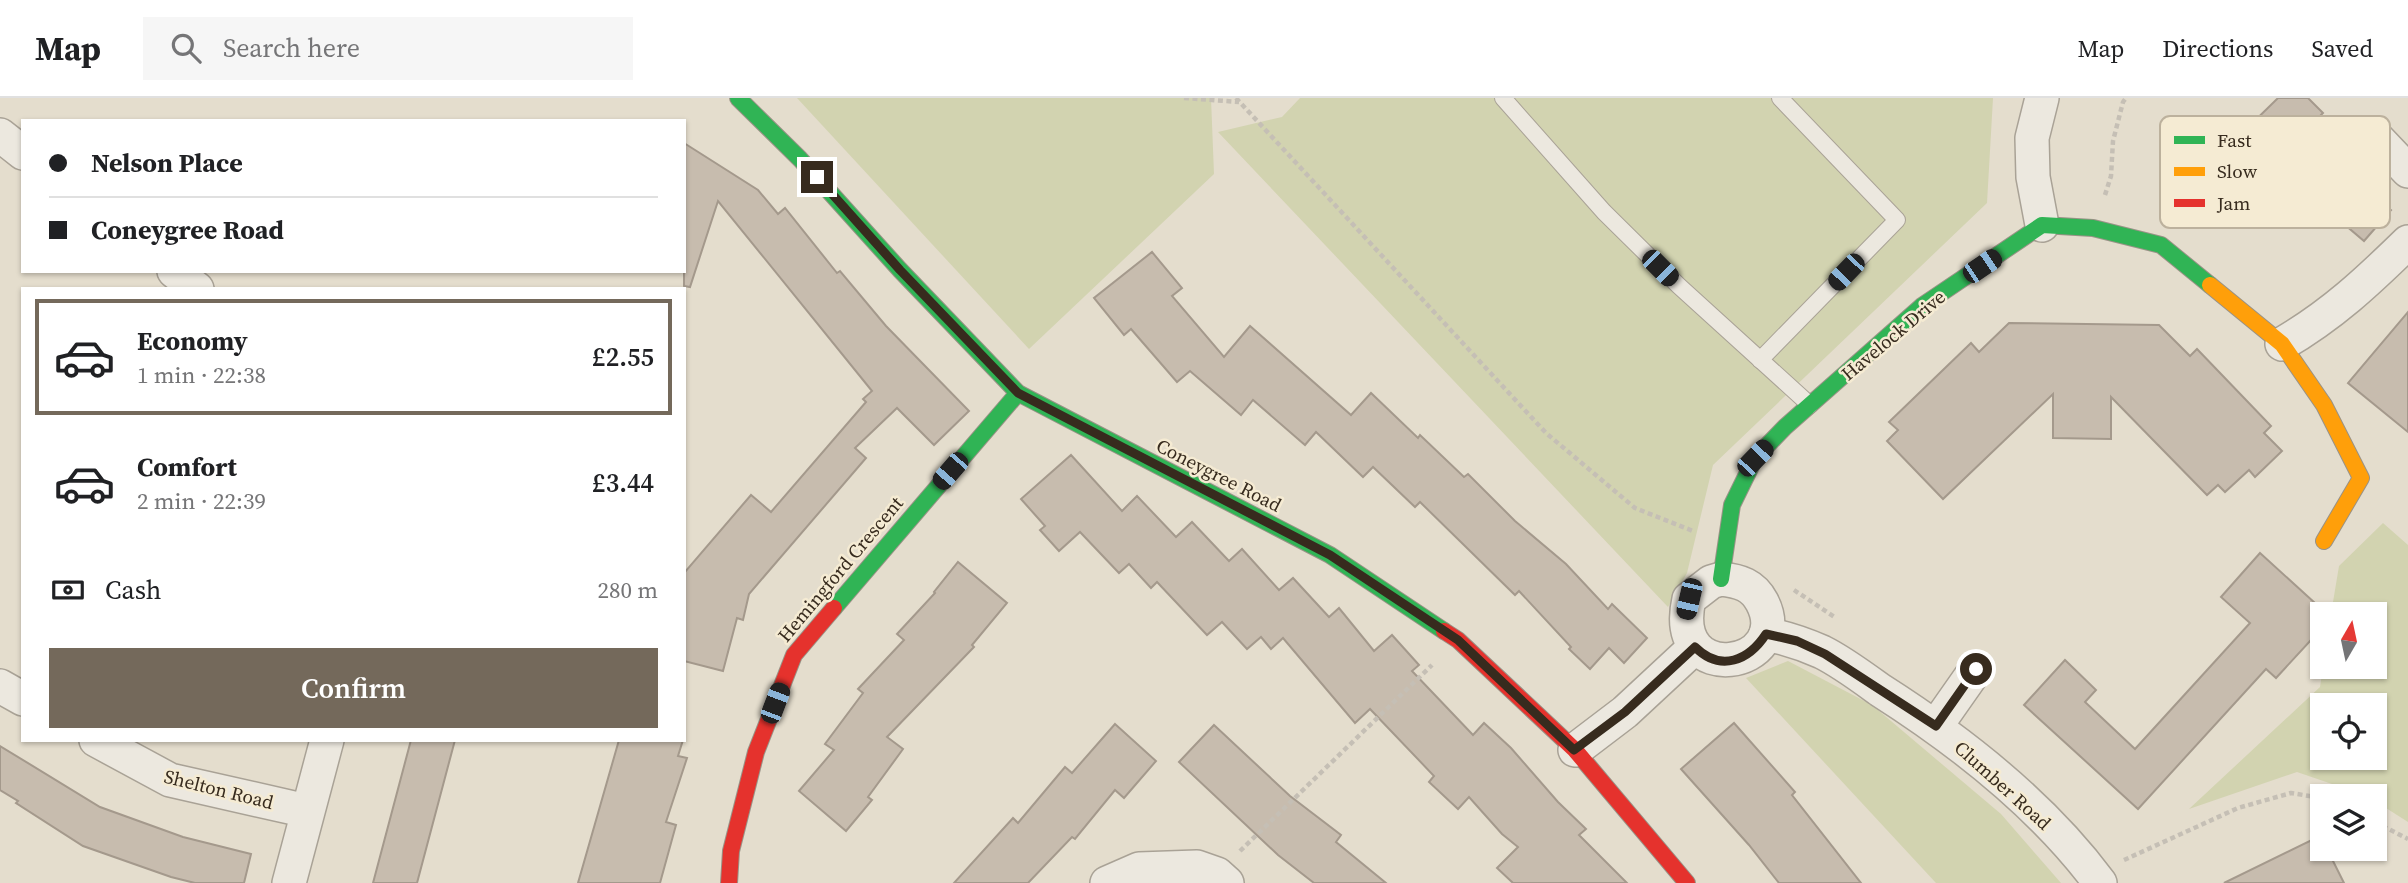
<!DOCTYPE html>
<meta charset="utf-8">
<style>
:root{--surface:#fff;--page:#f6f6f6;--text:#202124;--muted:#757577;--line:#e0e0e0;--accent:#74695b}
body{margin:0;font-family:"Source Serif 4",serif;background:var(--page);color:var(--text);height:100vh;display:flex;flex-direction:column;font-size:26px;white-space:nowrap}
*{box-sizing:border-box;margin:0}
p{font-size:23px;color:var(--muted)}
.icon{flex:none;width:38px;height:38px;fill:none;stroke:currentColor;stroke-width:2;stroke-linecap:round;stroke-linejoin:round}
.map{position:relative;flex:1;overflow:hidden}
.side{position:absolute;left:21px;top:189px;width:665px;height:455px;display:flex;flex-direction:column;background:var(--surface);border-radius:0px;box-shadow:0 2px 5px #0004}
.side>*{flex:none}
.top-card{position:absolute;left:21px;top:21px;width:665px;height:154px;border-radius:0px;box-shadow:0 2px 5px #0004;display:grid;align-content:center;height:154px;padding:0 28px;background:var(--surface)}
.needle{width:46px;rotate:9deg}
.fabs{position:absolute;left:2310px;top:504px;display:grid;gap:14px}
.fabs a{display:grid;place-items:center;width:77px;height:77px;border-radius:0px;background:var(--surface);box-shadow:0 2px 5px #0004;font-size:35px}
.end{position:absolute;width:32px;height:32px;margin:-16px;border:9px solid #372b1e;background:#fff;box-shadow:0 0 0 4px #fff}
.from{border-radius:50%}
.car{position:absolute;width:21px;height:42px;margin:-21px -10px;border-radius:9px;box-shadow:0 0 5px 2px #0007;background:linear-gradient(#222 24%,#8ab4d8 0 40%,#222 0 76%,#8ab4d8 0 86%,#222 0)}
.top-card b{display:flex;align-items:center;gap:24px;height:66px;font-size:26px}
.top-card b+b{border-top:2px solid var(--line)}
.top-card i{width:18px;height:18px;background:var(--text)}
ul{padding:12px 0 0;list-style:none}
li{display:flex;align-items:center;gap:21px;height:116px;margin:0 14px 10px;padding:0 14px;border:4px solid transparent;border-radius:0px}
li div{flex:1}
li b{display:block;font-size:26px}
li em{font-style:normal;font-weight:600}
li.current{border-color:var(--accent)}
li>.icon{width:63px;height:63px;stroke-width:1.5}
.pay{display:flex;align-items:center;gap:18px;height:77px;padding:0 28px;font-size:26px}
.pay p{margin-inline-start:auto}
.action{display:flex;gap:14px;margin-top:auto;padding:14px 28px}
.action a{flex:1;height:80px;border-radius:0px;background:var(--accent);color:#fff;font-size:28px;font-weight:600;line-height:80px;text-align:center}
header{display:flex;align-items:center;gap:42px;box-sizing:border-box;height:98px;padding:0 35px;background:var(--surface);border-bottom:2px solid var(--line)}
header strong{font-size:33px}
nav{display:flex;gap:38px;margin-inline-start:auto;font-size:24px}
.search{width:490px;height:63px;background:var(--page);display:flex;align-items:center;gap:18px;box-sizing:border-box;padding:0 24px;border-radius:0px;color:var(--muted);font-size:26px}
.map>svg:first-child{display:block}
.green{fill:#d2d3b0;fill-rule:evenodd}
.building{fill:#c7bcae;stroke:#a4998c;stroke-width:2}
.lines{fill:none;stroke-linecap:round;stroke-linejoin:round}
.lane-casing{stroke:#a9a296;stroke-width:18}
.street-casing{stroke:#a9a296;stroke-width:36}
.fast-casing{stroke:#999286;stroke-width:18}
.slow-casing{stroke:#999286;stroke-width:18}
.jam-casing{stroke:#999286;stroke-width:18}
.path{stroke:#c5bfb5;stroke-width:4.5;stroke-dasharray:5 3.5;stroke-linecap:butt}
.lane{stroke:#ece8df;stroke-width:16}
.street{stroke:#ece8df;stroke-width:33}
.fast{stroke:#30b455;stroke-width:16}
.slow{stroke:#ff9f0a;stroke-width:16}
.jam{stroke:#e5322d;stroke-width:16}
.route{stroke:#372b1e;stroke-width:9}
.labels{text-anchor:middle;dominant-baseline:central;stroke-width:5;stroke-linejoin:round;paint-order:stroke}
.street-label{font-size:19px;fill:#372b1e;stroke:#f5ebd3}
.key{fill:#f5ebd3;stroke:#bcb19d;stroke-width:2}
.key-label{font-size:19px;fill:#372b1e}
</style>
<header>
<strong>Map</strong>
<div class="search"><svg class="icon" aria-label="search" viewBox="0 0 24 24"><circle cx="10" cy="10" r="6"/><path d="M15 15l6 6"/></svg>Search here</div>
<nav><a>Map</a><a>Directions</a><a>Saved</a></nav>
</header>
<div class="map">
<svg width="2408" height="785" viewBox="0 0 2408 785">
<rect width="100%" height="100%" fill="#e4ddcd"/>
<g class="green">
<path d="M797,0h414l3,76 -185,175z"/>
<path d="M1300,0h693l-6,105 -274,262 -26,108 -19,34 -450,-475 64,-15z"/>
<path d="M2383,425l25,22v277l-33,-21v-5h-8l-70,-24 -108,37 131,-122 3,-20h52v-53h-44l8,-48zM2375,607v53h-53v-53z"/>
<path d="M1788,563l84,44 129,109 60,69h-125l-190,-205z"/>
</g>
<g class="building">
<path d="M2278,0h30l15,15 -22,22 14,12 -10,10 3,12 10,2 13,-11 60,50 -27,31 -107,-91 -48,71 -33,-23 42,-61 12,8z"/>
<path d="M684,45l74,47 20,24 7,-6 52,65 3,-2 46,55 83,85 -35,34 -37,-37 -42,40 11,10 -117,136 -6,26 -6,-2 -14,53 -39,-10v-88l67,-78 20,17 95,-110 -3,-3 9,-8 -154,-190 -28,86 -6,-1z"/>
<path d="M1152,154l30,36 -10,8 52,61 26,-31 101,89 20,-22 47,45 2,-3 44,42 4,-3 47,47 51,43 42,45 4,-5 35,34 -23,25 -15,-15 -19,21 -21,-20 2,-2 -52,-56 -4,4 -95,-93 -5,5 -42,-40 -10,10 -47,-45 -11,13 -52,-45 -12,15 -51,-44 -13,11 -46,-53 -7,6 -30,-37z"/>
<path d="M2408,214v120l-60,-49z"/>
<path d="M2009,225l150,2 31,31 7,-7 74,77 -7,7 18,18 -27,26 -6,-7 -24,22 -7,-7 -11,10 -96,-98v42l-58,-1v-44l-110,105 -56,-58 11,-11 -9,-8 82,-79 8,9z"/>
<path d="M1071,357l51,56 15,-15 39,41 16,-15 37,39 13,-12 37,41 14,-12 36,39 10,-9 35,43 18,-16 27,30 -7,6 61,64 11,-12 27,25 47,54 28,27 -7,6 48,48h-114l-16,-15 21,-21 -16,-13 -33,-37 -11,12 -29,-27 5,-6 -64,-67 -15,14 -72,-85 -12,11 -10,-12 -14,12 -25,-27 -15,13 -50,-53 -6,6 -22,-24 -10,9 -39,-41 -21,19 -19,-21 5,-4 -24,-27z"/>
<path d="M2260,455l67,61h-5v14l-46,50 -10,-9 -128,140 -114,-104 41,-45 31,30 -11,12 50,47 115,-126 -29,-26z"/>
<path d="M958,464l49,41 -35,42 2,2 -87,90 16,12 -35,48 4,3 -26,31 -47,-40 35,-41 -9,-6 38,-51 -5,-4 46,-49 -7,-6 38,-41 -1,-1z"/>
<path d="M1734,625l61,69 -3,3 69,88h-82l-30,-38 -68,-76z"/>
<path d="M1115,626l41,37 -32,37 -9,-8 -40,49 -3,-2 -44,46h-74l59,-65 5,5 47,-56 7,6z"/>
<path d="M1214,627l76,71 51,39 -5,7 50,41h-72l-36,-28 -99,-93z"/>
<path d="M411,642h44l-38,143h-44z"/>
<path d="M619,642h64l-5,16 9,2 -21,64 10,3 -16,58h-82z"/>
<path d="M0,648l100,61 83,30 68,17 -7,29h-49l-24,-6 -88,-31 -67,-43 2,-2 -18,-11z"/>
<path d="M2320,738l2,13h5l17,34h-120z"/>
</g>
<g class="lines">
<defs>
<g id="lane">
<path d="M1503,0l101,114 75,74 131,119"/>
<path d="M2315,63l22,-21 20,-10 16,4"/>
<path d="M1760,262l137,-140 -117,-122"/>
</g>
<g id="street">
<path d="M2042,0l-10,40 1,39 9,48"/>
<path d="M2373,36l35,37"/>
<path d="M0,37l23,18"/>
<path d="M174,173l23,18"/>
<path d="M2282,246c50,-29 85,-62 126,-102"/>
<path d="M1721,481c19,2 32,6 41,23 34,65 -94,89 -73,-3l22,-17z"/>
<path d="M1766,536c20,4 38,10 56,18 20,10 40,25 58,38 80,51 163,116 220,193"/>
<path d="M0,588l23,13"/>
<path d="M1936,628l40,-57"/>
<path d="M96,642l74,40 137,31"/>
<path d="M1575,652l50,-38 70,-65"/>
<path d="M289,785l38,-143"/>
<path d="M1107,785l32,-14 58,-2 20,7 10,9"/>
</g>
<g id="fast">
<path d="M738,0l62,61 100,111 118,123 312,162 114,76"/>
<path d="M1721,481l11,-74 23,-47 30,-31 137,-121 120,-81 51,3 68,17 49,40"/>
<path d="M834,510l184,-215"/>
</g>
<path id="slow" d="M2210,187l72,59 42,61 37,73 -37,63"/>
<g id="jam">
<path d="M1444,533l14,9 117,110 112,133"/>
<path d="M729,785l2,-32 25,-99 38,-97 40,-47"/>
</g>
</defs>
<use href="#lane" class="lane-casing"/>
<use href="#street" class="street-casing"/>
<use href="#fast" class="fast-casing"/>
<use href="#slow" class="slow-casing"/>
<use href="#jam" class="jam-casing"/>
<g class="path">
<path d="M1184,0l55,4"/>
<path d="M1236,0l310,335 89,75 58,23"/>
<path d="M2105,97l6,-19 2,-35 10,-39 3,-4"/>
<path d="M1794,492l42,28"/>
<path d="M2375,724l33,17"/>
<path d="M1240,753l192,-186"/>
<path d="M2124,762l114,-52 53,-15 31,5"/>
</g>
<use href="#lane" class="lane"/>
<use href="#street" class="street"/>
<use href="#fast" class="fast"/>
<use href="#slow" class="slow"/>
<use href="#jam" class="jam"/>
</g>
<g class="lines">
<path class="route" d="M817,79l83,93 118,123 312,162 128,85 116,110 51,-38 70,-65c26,26 54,13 71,-13l31,7 28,13 111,72 40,-57"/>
</g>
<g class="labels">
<g class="street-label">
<text transform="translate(1893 237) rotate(-40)">Havelock Drive</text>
<text transform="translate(1219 377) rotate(27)">Coneygree Road</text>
<text transform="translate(840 471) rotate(-50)">Hemingford Crescent</text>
<text transform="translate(2003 687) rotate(42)">Clumber Road</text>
<text transform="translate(219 691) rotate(14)">Shelton Road</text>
</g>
</g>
<rect x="2160" y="18" width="230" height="112" rx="10" class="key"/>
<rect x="2174" y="38" width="31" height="8" fill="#30b455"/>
<rect x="2174" y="69" width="31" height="9" fill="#ff9f0a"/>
<rect x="2174" y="101" width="31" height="8" fill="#e5322d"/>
<g class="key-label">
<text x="2217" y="49">Fast</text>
<text x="2217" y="80">Slow</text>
<text x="2217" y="112">Jam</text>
</g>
</svg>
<div class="fabs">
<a><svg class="needle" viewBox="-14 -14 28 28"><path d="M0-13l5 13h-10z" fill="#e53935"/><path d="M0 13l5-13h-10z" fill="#757577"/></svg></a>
<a><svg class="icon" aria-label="locate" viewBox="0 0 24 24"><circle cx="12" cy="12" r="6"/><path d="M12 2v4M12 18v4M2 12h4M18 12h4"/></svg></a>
<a><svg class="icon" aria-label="layers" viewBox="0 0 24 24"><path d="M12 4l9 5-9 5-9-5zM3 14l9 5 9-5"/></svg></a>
</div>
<i class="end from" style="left:1976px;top:571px"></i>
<i class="end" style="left:817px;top:79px"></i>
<i class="car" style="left:1982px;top:168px;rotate:56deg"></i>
<i class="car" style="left:1660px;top:170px;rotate:135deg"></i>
<i class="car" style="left:1846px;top:174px;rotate:224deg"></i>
<i class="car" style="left:1755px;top:360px;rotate:44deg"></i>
<i class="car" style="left:950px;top:373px;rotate:221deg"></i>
<i class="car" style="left:1689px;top:501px;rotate:193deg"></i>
<i class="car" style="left:775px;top:605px;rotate:21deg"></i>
<div class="top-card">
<b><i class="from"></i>Nelson Place</b>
<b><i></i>Coneygree Road</b>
</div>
<section class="side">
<ul>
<li class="current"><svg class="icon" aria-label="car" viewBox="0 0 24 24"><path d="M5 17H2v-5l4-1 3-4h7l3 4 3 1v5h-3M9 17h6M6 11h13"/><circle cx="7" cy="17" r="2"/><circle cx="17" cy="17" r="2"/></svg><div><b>Economy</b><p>1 min · 22:38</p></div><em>£2.55</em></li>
<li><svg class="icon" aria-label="car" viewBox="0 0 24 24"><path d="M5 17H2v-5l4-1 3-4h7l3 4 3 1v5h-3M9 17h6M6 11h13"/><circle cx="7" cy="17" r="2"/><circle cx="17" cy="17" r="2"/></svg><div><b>Comfort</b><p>2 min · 22:39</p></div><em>£3.44</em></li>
</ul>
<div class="pay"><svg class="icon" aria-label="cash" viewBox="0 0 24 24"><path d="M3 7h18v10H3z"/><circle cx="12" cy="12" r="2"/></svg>Cash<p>280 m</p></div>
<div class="action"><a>Confirm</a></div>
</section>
</div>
